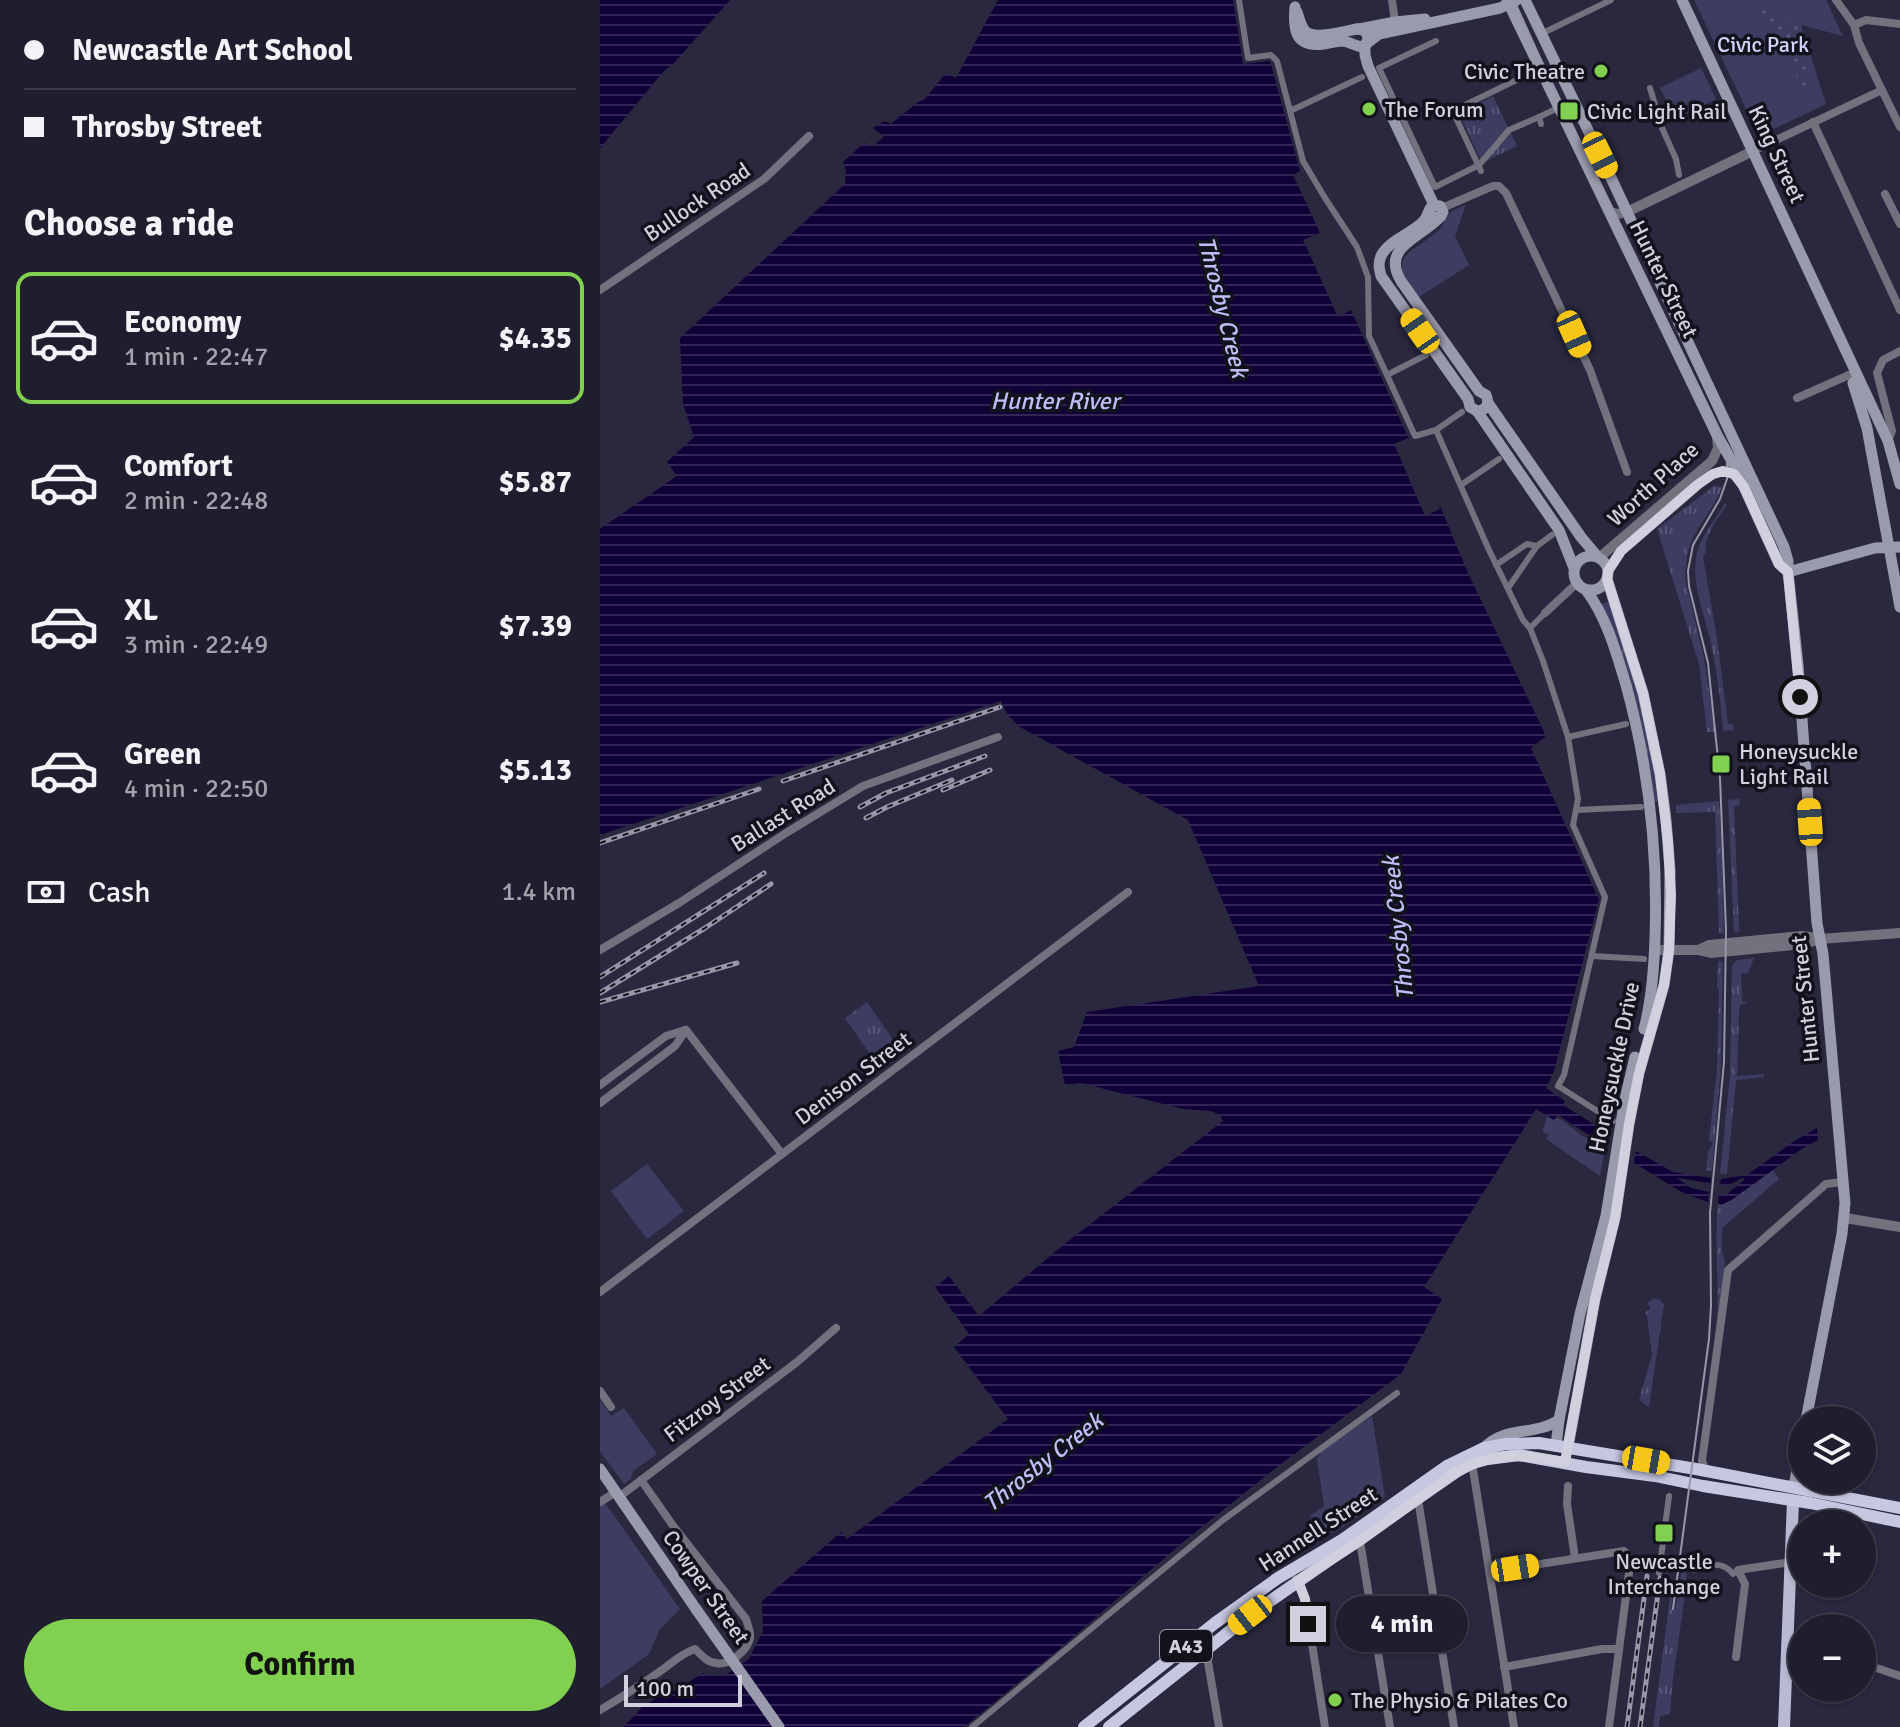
<!DOCTYPE html>
<meta charset="utf-8">
<style>
:root{--surface:#1f1e2f;--page:#2c2b3b;--text:#f1f3f6;--muted:#a1a2aa;--line:#3c3c4b;--accent:#82d04f}
body{margin:0;font-family:Signika,sans-serif;background:var(--page);color:var(--text);height:100vh;display:flex;flex-direction:column;font-size:30px;white-space:nowrap}
*{box-sizing:border-box;margin:0}
p{font-size:26px;color:var(--muted)}
.icon{flex:none;width:44px;height:44px;fill:none;stroke:currentColor;stroke-width:2;stroke-linecap:round;stroke-linejoin:round}
.map{position:relative;flex:1;overflow:hidden}
.drawer{display:flex;flex-direction:column;background:var(--surface);width:600px}
.drawer>*{flex:none}
.hud{display:grid;align-content:center;height:176px;padding:0 24px;background:var(--surface)}
.fabs{position:absolute;left:1188px;top:1406px;display:grid;gap:16px}
.fabs a{display:grid;place-items:center;width:88px;height:88px;border-radius:50%;background:var(--surface);box-shadow:0 2px 6px #0004,0 0 0 2px var(--line);font-size:40px}
.scale{position:absolute;left:24px;bottom:20px;width:118px;box-sizing:border-box;padding-left:8px;border:4px solid #d0d0df;border-top:0;font-size:22px;line-height:28px;white-space:nowrap;color:#d0d0df;-webkit-text-stroke:6px #12121c;paint-order:stroke}
.end{position:absolute;width:36px;height:36px;margin:-18px;border:10px solid #d0d0df;background:#111;box-shadow:0 0 0 4px #111}
.from{border-radius:50%}
.bubble{position:absolute;height:56px;border-radius:28px;background:var(--surface);box-shadow:0 2px 6px #0004,0 0 0 2px var(--line);font-size:26px;font-weight:700;line-height:56px;text-align:center}
.car{position:absolute;width:24px;height:48px;margin:-24px -12px;border-radius:10px;box-shadow:0 0 6px 2px #0007;background:linear-gradient(#f5c518 24%,#345 0 40%,#f5c518 0 76%,#345 0 86%,#f5c518 0)}
.hud b{display:flex;align-items:center;gap:28px;height:76px;font-size:30px}
.hud b+b{border-top:2px solid var(--line)}
.hud i{width:20px;height:20px;background:var(--text)}
ul{padding:0;list-style:none}
li{display:flex;align-items:center;gap:24px;height:132px;margin:0 16px 12px;padding:0 8px;border:4px solid transparent;border-radius:16px}
li div{flex:1}
li b{display:block;font-size:30px}
li em{font-style:normal;font-weight:700}
li.selected{border-color:var(--accent)}
li>.icon{width:72px;height:72px;stroke-width:1.5}
h2{padding:0 24px;font-size:36px;line-height:96px}
.pay{display:flex;align-items:center;gap:20px;height:88px;padding:0 24px;font-size:30px}
.pay p{margin-inline-start:auto}
.primary-button{display:flex;gap:16px;margin-top:auto;padding:16px 24px}
.primary-button a{flex:1;height:92px;border-radius:48px;background:var(--accent);color:#111;font-size:32px;font-weight:700;line-height:92px;text-align:center}
main{display:flex;flex:1;min-height:0}
.map>svg:first-child{display:block}
.grass{fill:url(#grass-tufts)}
.park{fill:#3e3c61}
.garden{fill:url(#garden-dots)}
.water{fill:url(#water-rules)}
.pier{fill:#29283f}
.lines{fill:none;stroke-linecap:round;stroke-linejoin:round}
.pedestrian{stroke:#72727e;stroke-width:6}
.minor{stroke:#72727e;stroke-width:8}
.tertiary{stroke:#72727e;stroke-width:10}
.secondary{stroke:#9a9aad;stroke-width:11}
.primary{stroke:#b9b9d2;stroke-width:12}
.trunk{stroke:#c7c7e2;stroke-width:12}
.tram{stroke:#9897a9;stroke-width:2}
.rail-casing{stroke:#9897a9;stroke-width:5}
.rail{stroke:#12121c;stroke-width:2;stroke-dasharray:6;stroke-linecap:butt}
.secondary-bridge{stroke:#9a9aad;stroke-width:11}
.route{stroke:#d0d0df;stroke-width:10}
.poi-dot{fill:#82d04f;stroke:#12121c;stroke-width:3}
.labels{text-anchor:middle;dominant-baseline:central;stroke-width:7;stroke-linejoin:round;paint-order:stroke}
.shield{fill:#12121c;stroke:#9797a4;stroke-width:2}
.shield-label{font-size:20px;font-weight:bold;fill:#d0d0df}
.park-label{font-size:22px;fill:#d2d2f8;stroke:#12121c}
.poi-label{font-size:22px;fill:#d0d0df;stroke:#12121c;text-anchor:start}
.street-label{font-size:22px;fill:#d0d0df;stroke:#12121c}
.water-label{font-size:24px;font-style:italic;fill:#bebef6;stroke:#12121c}
</style>
<main>
<section class="drawer">
<div class="hud">
<b><i class="from"></i>Newcastle Art School</b>
<b><i></i>Throsby Street</b>
</div>
<h2>Choose a ride</h2>
<ul>
<li class="selected"><svg class="icon" aria-label="car" viewBox="0 0 24 24"><path d="M5 17H2v-5l4-1 3-4h7l3 4 3 1v5h-3M9 17h6M6 11h13"/><circle cx="7" cy="17" r="2"/><circle cx="17" cy="17" r="2"/></svg><div><b>Economy</b><p>1 min · 22:47</p></div><em>$4.35</em></li>
<li><svg class="icon" aria-label="car" viewBox="0 0 24 24"><path d="M5 17H2v-5l4-1 3-4h7l3 4 3 1v5h-3M9 17h6M6 11h13"/><circle cx="7" cy="17" r="2"/><circle cx="17" cy="17" r="2"/></svg><div><b>Comfort</b><p>2 min · 22:48</p></div><em>$5.87</em></li>
<li><svg class="icon" aria-label="car" viewBox="0 0 24 24"><path d="M5 17H2v-5l4-1 3-4h7l3 4 3 1v5h-3M9 17h6M6 11h13"/><circle cx="7" cy="17" r="2"/><circle cx="17" cy="17" r="2"/></svg><div><b>XL</b><p>3 min · 22:49</p></div><em>$7.39</em></li>
<li><svg class="icon" aria-label="car" viewBox="0 0 24 24"><path d="M5 17H2v-5l4-1 3-4h7l3 4 3 1v5h-3M9 17h6M6 11h13"/><circle cx="7" cy="17" r="2"/><circle cx="17" cy="17" r="2"/></svg><div><b>Green</b><p>4 min · 22:50</p></div><em>$5.13</em></li>
</ul>
<div class="pay"><svg class="icon" aria-label="cash" viewBox="0 0 24 24"><path d="M3 7h18v10H3z"/><circle cx="12" cy="12" r="2"/></svg>Cash<p>1.4 km</p></div>
<div class="primary-button"><a>Confirm</a></div>
</section>
<div class="map">
<svg width="1300" height="1727" viewBox="0 0 1300 1727">
<defs>
<pattern id="grass-tufts" width="24" height="20" patternUnits="userSpaceOnUse" patternTransform="scale(2)"><rect width="24" height="20" fill="#3e3c61"/><path d="M3 7l-1-3M5 7V3M7 7l1-3M15 17l-1-3M17 17v-4M19 17l1-3" fill="none" stroke="#595777"/></pattern>
<pattern id="garden-dots" width="8" height="8" patternUnits="userSpaceOnUse" patternTransform="scale(2)"><rect width="8" height="8" fill="#3e3c61"/><path d="M2 2h.1M6 6h.1" fill="none" stroke="#595777" stroke-width="1.8" stroke-linecap="round"/></pattern>
<pattern id="water-rules" width="6" height="5" patternUnits="userSpaceOnUse" patternTransform="scale(2)"><rect width="6" height="5" fill="#100038"/><path d="M0 2.5h6" fill="none" stroke="#322454"/></pattern>
</defs>
<rect width="100%" height="100%" fill="#29283f"/>
<g class="grass">
<path d="M893,96l24,50 -35,17 -23,-50z"/>
<path d="M1114,486l8,1c-7,21 -24,37 -32,58 -4,11 -4,22 -5,33l19,80 11,74h-8l-8,-68 -42,-135z"/>
<path d="M1125,503l2,2c-9,13 -24,33 -21,48l-3,4 14,81 11,86h5l1,6 -11,1c-2,-29 -6,-58 -12,-87 -6,-30 -21,-61 -14,-92 5,-17 19,-34 28,-49z"/>
<path d="M1010,601l20,58 31,143h-9l-51,-198z"/>
<path d="M1139,799l1,6 -6,2 5,120 1,4 -6,1 -6,-132z"/>
<path d="M1119,801l3,50 2,83 -5,-1 -4,-121 -39,1v-8z"/>
<path d="M1154,958l-6,15 -7,1 1,27 4,1 1,1 -7,2 -1,9 -2,62 27,-2v3l-28,3 -9,94h-7l10,-99 2,-109 5,-6z"/>
<path d="M1118,961h4l1,3 -2,101 -9,106 -6,-1 2,-18 5,-9 -4,-3 8,-70 2,-81 -2,-1z"/>
<path d="M267,1002l33,48 -22,16 -33,-48z"/>
<path d="M1173,1170l6,9 -57,49v23l3,10 -9,69c4,-42 -2,-85 2,-127l3,2 12,-6z"/>
<path d="M1054,1298l6,2 4,4 -15,103 -10,-7 13,-45 -5,-39 -2,-3 6,-5 -4,-5z"/>
<path d="M1082,1569h4l1,12 -14,97 -3,36 -10,2 -1,11h-6l19,-145 3,1 -4,26 4,1z"/>
</g>
<g class="park">
<path d="M1094,0h132l17,36 -42,-11 25,79 -67,32z"/>
<path d="M1101,68l15,31 -41,20 -15,-31z"/>
<path d="M866,205l-11,31 14,29 -50,32c-34,-43 -12,-39 20,-67 5,-5 5,-12 10,-16 3,-4 12,-7 17,-9z"/>
<path d="M948,1115l14,5 19,15 19,10 4,10 -4,21 -54,-37 3,-4 -7,-4z"/>
<path d="M47,1164l37,47 -37,28 -36,-48z"/>
<path d="M0,1400l11,16 13,-8 33,46 -24,17 -2,8 -7,5 -24,-33z"/>
<path d="M772,1416l13,81 -48,34 -13,4 -14,-19 14,-10 -7,-47 4,-8z"/>
<path d="M5,1503l75,106 -20,20 -11,25 -49,35v-183z"/>
</g>
<path class="garden" d="M1167,6l15,12 15,8 15,63 -11,2 -16,-55 -26,-19 -4,-5z"/>
<g class="water">
<path d="M0,0h130l-55,62 -12,10 -63,76z"/>
<path d="M398,0h235l10,64 27,-3 30,110 -7,4 27,58 -5,3 33,75 3,-1 60,134 -5,5 29,60 5,-3 27,65 79,165 -15,12 68,152 -45,171 -8,17 19,13 -2,4 43,27 -2,13 -46,-30 -4,5 -18,-11 -112,178 18,12 -41,75 -128,96 -91,73 -125,108 -93,76h-340l18,-20 26,-16h7l28,-18 10,3h11l25,-17 14,-28 -1,-30 79,-69 6,7 161,-120 -54,-72 15,-13 -34,-47 14,-11 30,40 83,-70 161,-125 -3,-6 -9,-4 -28,-2 -102,-26 -16,2 -7,-34 16,-4 13,-35 172,-26 -71,-166 -168,-93 -13,-13 -6,-13 -401,134v-306l77,-53 -10,-14 27,-25 -11,-33 -3,-66 165,-154 1,-15 -3,-7 21,-19 8,4 12,-10 -11,-9 12,-7 6,3 27,-22 6,-2 22,-27 10,5z"/>
<path d="M1217,1128l1,12 -15,8 -70,51 -12,6 -3,-2 1,-9 7,1 19,-16 -3,-1 -13,7h-9l1,-6 26,-4 46,-33z"/>
<path d="M1036,1151l37,21 38,6 -1,5 -33,-5 14,10 18,4 -1,10 -23,-8 -51,-31z"/>
</g>
<g class="pier">
<path d="M720,233l5,16 -3,2 22,51 3,-1 4,9 -13,7 -35,-77z"/>
<path d="M808,438l5,10 -2,1 1,3 -2,2 23,49h5l2,6 -15,7 -31,-72z"/>
</g>
<g class="lines">
<g class="pedestrian">
<path d="M639,0l9,58 23,-3 6,6 26,100 22,37 32,49 11,30 1,59 46,100 21,-6 53,120 34,70 7,8 13,33 25,76 10,62 -5,26 32,72 -38,165 -3,13 -6,11 55,35"/>
<path d="M947,31l64,-31"/>
<path d="M836,41l-57,27 56,119 44,-22 30,-35 30,-13"/>
<path d="M1050,88l12,40 14,31 3,16"/>
<path d="M863,106l72,-35"/>
<path d="M690,111l72,-34"/>
<path d="M856,118l25,53"/>
<path d="M941,124l-2,-7 19,-9"/>
<path d="M787,375l39,-20"/>
<path d="M836,430l26,-18"/>
<path d="M861,485l38,-26"/>
<path d="M896,565l31,-21 10,2"/>
<path d="M908,588l29,-42 15,-11"/>
<path d="M930,628l15,-15"/>
<path d="M968,737l58,-13"/>
<path d="M976,810l65,-3"/>
<path d="M992,956l52,3"/>
<path d="M1083,1565l11,5c14,-5 28,-10 39,4"/>
<path d="M1059,1573l10,-77"/>
<path d="M372,1727l251,-207 174,-127"/>
</g>
<g class="minor">
<path d="M792,0l3,22"/>
<path d="M1236,0l18,25 5,18 41,84"/>
<path d="M1254,25l12,-5 34,4"/>
<path d="M1213,122l87,188"/>
<path d="M1153,151l129,-61"/>
<path d="M1285,194l15,30"/>
<path d="M842,208l51,-22h6l7,7 84,177 37,102"/>
<path d="M0,290l164,-111 45,-43"/>
<path d="M1197,398l52,-23"/>
<path d="M1288,441l4,-10 -15,-58 6,-13 17,-9"/>
<path d="M945,613l31,-29"/>
<path d="M0,950l79,-47 107,-70 77,-47 135,-49"/>
<path d="M86,1030l96,124"/>
<path d="M0,1085l66,-49 19,-6"/>
<path d="M0,1103l75,-57 11,-16"/>
<path d="M0,1292l528,-400"/>
<path d="M0,1391l11,16"/>
<path d="M872,1463l42,264"/>
<path d="M1106,1471l-4,-10 26,-191 98,-86 17,-2"/>
<path d="M968,1486l-1,18 8,54"/>
<path d="M19,1497l178,-135 39,-34"/>
<path d="M818,1499l36,228"/>
<path d="M0,1502l16,-10"/>
<path d="M760,1541l30,186"/>
<path d="M889,1572l135,-21 4,4 2,10 -21,162"/>
<path d="M696,1579l9,20 20,128"/>
<path d="M1187,1637l15,5"/>
<path d="M606,1650l13,77"/>
<path d="M1136,1657l9,-73 -7,-14 53,-8"/>
<path d="M1262,1663l38,13"/>
<path d="M904,1667l98,-18h16"/>
<path d="M0,1710c21,-12 42,-26 62,-40 11,-8 20,-17 33,-21 6,6 12,13 21,14 13,3 31,-12 34,-25 1,-7 -2,-12 -4,-19l-72,-92 -33,-47"/>
</g>
<g class="tertiary">
<path d="M1010,212l8,2 11,-3 124,-60"/>
<path d="M1000,557l112,-96 6,-13 -1,-12"/>
<path d="M1008,571l13,-20 86,-74c13,-7 22,-8 33,3"/>
<path d="M1055,950h43l11,-5 93,-9 16,2"/>
<path d="M1098,950l13,3 93,-9 16,-5 80,-6"/>
<path d="M1245,1218l55,9"/>
</g>
<g class="secondary">
<path d="M907,0l210,435 17,30 45,99 9,8"/>
<path d="M925,0l88,182 171,365 4,14v11l10,93 19,258 6,31 22,249 -3,31 -36,186"/>
<path d="M1082,0l206,441 12,43"/>
<path d="M695,7c-2,23 0,41 29,37 6,-1 13,-3 19,-3 7,1 12,5 19,6l5,-4 1,-7 -4,-6 -7,-1"/>
<path d="M697,12c2,6 4,14 8,19 9,10 39,0 52,-2"/>
<path d="M759,29l36,-7 30,-3"/>
<path d="M767,43l12,-9 121,-26 17,-8"/>
<path d="M765,45v10l3,11 66,139"/>
<path d="M829,211l2,5 4,2 5,-1 3,-5 -3,-6c-14,-2 -9,7 -17,16 -12,12 -34,18 -42,34 -3,7 -2,12 0,20l87,123 2,8 7,4 82,119 15,38"/>
<path d="M841,216c-19,22 -61,30 -40,65l78,110 7,4c4,9 0,16 -9,16"/>
<path d="M1253,383l14,45 33,179"/>
<path d="M888,403l93,134 16,19"/>
<circle cx="991" cy="573" r="17"/>
<path d="M1188,572l87,-24 25,-1"/>
<path d="M986,590c21,28 30,62 40,95 23,83 32,168 29,253 -1,31 -3,61 -11,91"/>
<path d="M956,1446l3,-26 21,-106 26,-98 19,-117 10,-42"/>
<path d="M968,1447l27,-148 20,-81 14,-94 10,-51 25,-88 5,-35 1,-80 -4,-50 -6,-46 -17,-81 -36,-114"/>
<path d="M884,1448c19,-22 52,-12 75,-28"/>
<path d="M0,1469l96,140"/>
<path d="M1194,1487l8,-47"/>
</g>
<path class="primary" d="M1184,1727l9,-226"/>
<g class="trunk">
<path d="M484,1727l131,-104 63,-45 64,-38 105,-74 37,-18 22,-4 33,-1 157,26 204,39"/>
<path d="M509,1727l141,-112 206,-143 16,-9 16,-4 31,-4 67,12 69,9 48,10 107,17 90,19"/>
</g>
<path class="tram" d="M914,0l39,87 167,344 7,21v27l-7,20 -27,46 -5,26 1,15 19,77 12,115 6,152 -2,132 -14,151 1,92 -2,34 -36,270"/>
<defs>
<g id="rail">
<path d="M183,781l217,-74"/>
<path d="M343,790l47,-20"/>
<path d="M260,807l26,-14 99,-37"/>
<path d="M266,818l21,-11 65,-27"/>
<path d="M0,843l159,-54"/>
<path d="M0,977l164,-104"/>
<path d="M0,993l105,-65 66,-44"/>
<path d="M0,1002l137,-39"/>
<path d="M1027,1727l20,-151"/>
<path d="M1040,1727l20,-149"/>
</g>
</defs>
<use href="#rail" class="rail-casing"/>
<use href="#rail" class="rail"/>
<path class="secondary-bridge" d="M96,1609l83,118"/>
</g>
<g class="lines">
<path class="route" d="M708,1624l-3,-25 -7,-18 62,-40 96,-69c42,-22 65,-17 109,-10l30,-163 20,-81 14,-94 10,-51 25,-88 5,-35 2,-55 -3,-53 -8,-68 -17,-81 -36,-114 1,-8 13,-20 76,-66 16,-11 10,-3 11,3 10,13 35,77 9,8 12,125"/>
</g>
<g class="poi-dot">
<circle cx="1001" cy="71" r="8"/>
<circle cx="769" cy="109" r="8"/>
<rect x="959" y="101" width="20" height="20" rx="4"/>
<rect x="1111" y="754" width="20" height="20" rx="4"/>
<rect x="1054" y="1523" width="20" height="20" rx="4"/>
<circle cx="735" cy="1700" r="8"/>
</g>
<g class="labels">
<rect class="shield" x="560" y="1630" width="52" height="32" rx="6"/>
<g class="shield-label">
<text x="586" y="1646">A43</text>
</g>
<g class="park-label">
<text x="1163" y="44">Civic Park</text>
</g>
<g class="poi-label">
<text x="985" y="71" text-anchor="end">Civic Theatre</text>
<text x="785" y="109">The Forum</text>
<text x="987" y="111">Civic Light Rail</text>
<text x="1139" y="751">Honeysuckle<tspan x="1139" dy="25">Light Rail</tspan></text>
<text x="1064" y="1561" text-anchor="middle">Newcastle<tspan x="1064" dy="25">Interchange</tspan></text>
<text x="751" y="1700">The Physio &amp; Pilates Co</text>
</g>
<g class="street-label">
<text transform="translate(1177 154) rotate(65)">King Street</text>
<text transform="translate(97 202) rotate(-34)">Bullock Road</text>
<text transform="translate(1064 279) rotate(64)">Hunter Street</text>
<text transform="translate(1053 484) rotate(-42)">Worth Place</text>
<text transform="translate(183 815) rotate(-32)">Ballast Road</text>
<text transform="translate(1205 999) rotate(-96)">Hunter Street</text>
<text transform="translate(1014 1067) rotate(-78)">Honeysuckle Drive</text>
<text transform="translate(253 1078) rotate(-37)">Denison Street</text>
<text transform="translate(117 1399) rotate(-37)">Fitzroy Street</text>
<text transform="translate(718 1529) rotate(-33)">Hannell Street</text>
<text transform="translate(106 1587) rotate(55)">Cowper Street</text>
</g>
<g class="water-label">
<text transform="translate(623 307) rotate(76)">Throsby Creek</text>
<text x="455" y="401">Hunter River</text>
<text transform="translate(798 928) rotate(-96)">Throsby Creek</text>
<text transform="translate(443 1462) rotate(-38)">Throsby Creek</text>
</g>
</g>
</svg>
<div class="fabs">
<a><svg class="icon" aria-label="layers" viewBox="0 0 24 24"><path d="M12 4l9 5-9 5-9-5zM3 14l9 5 9-5"/></svg></a>
<a>+</a>
<a>−</a>
</div>
<div class="scale">100 m</div>
<i class="end from" style="left:1200px;top:697px"></i>
<i class="end" style="left:708px;top:1624px"></i>
<div class="bubble" style="left:736px;top:1596px;width:132px">4 min</div>
<i class="car" style="left:1000px;top:155px;rotate:154deg"></i>
<i class="car" style="left:820px;top:331px;rotate:325deg"></i>
<i class="car" style="left:974px;top:334px;rotate:156deg"></i>
<i class="car" style="left:1210px;top:822px;rotate:356deg"></i>
<i class="car" style="left:1046px;top:1460px;rotate:100deg"></i>
<i class="car" style="left:915px;top:1568px;rotate:81deg"></i>
<i class="car" style="left:650px;top:1615px;rotate:232deg"></i>
</div>
</main>
